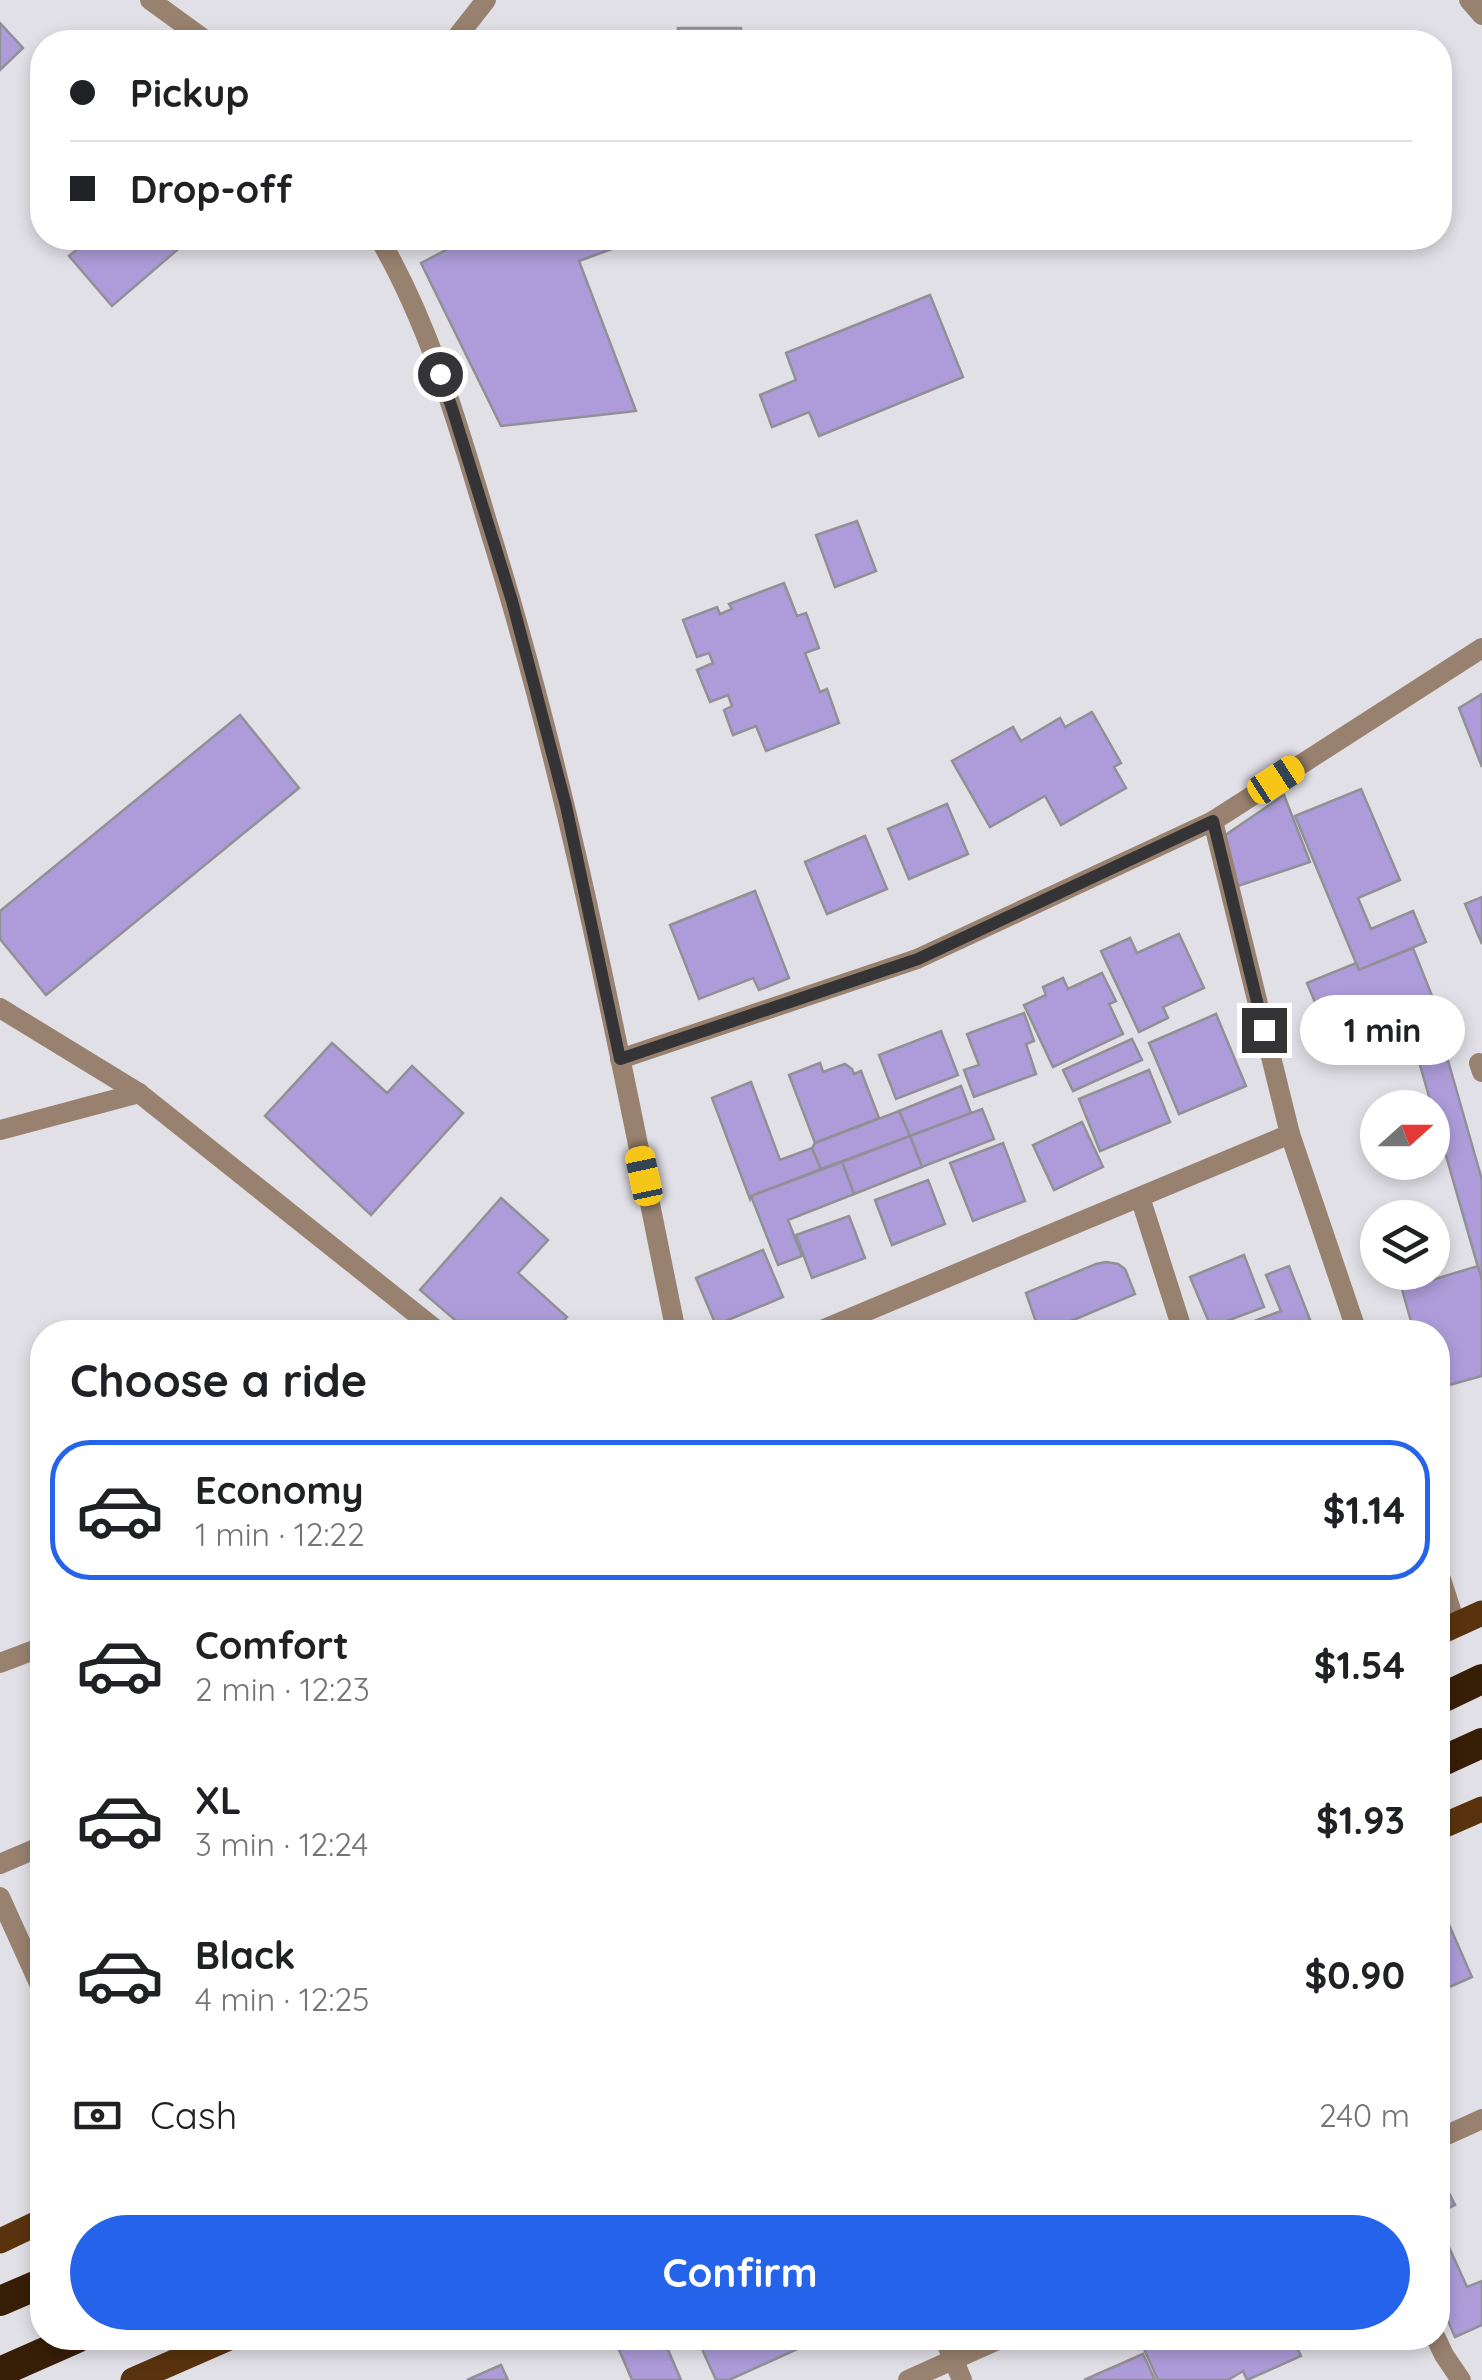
<!DOCTYPE html>
<meta charset="utf-8">
<style>
:root{--surface:#fff;--page:#f2f2f2;--text:#202124;--muted:#757577;--line:#e0e0e0;--accent:#2563eb}
body{margin:0;font-family:Quicksand,sans-serif;background:var(--page);color:var(--text);height:100vh;display:flex;flex-direction:column;font-size:38px;white-space:nowrap}
*{box-sizing:border-box;margin:0}
p{font-size:32px;color:var(--muted)}
.icon{flex:none;width:55px;height:55px;fill:none;stroke:currentColor;stroke-width:2;stroke-linecap:round;stroke-linejoin:round}
.map{position:relative;flex:1;overflow:hidden}
.side{position:absolute;left:30px;top:1320px;width:1420px;height:1030px;display:flex;flex-direction:column;background:var(--surface);border-radius:40px;box-shadow:0 5px 15px #0003}
.side>*{flex:none}
.banner{position:absolute;left:30px;top:30px;width:1422px;height:220px;border-radius:40px;box-shadow:0 5px 15px #0003;display:grid;align-content:center;height:220px;padding:0 40px;background:var(--surface)}
.needle{width:65px;rotate:69deg}
.buttons{position:absolute;left:1360px;top:1090px;display:grid;gap:20px}
.buttons a{display:grid;place-items:center;width:90px;height:90px;border-radius:50%;background:var(--surface);box-shadow:0 5px 15px #0003;font-size:50px}
.end{position:absolute;width:45px;height:45px;margin:-22px;border:12px solid #343436;background:#fff;box-shadow:0 0 0 5px #fff}
.from{border-radius:50%}
.bubble{position:absolute;height:70px;border-radius:35px;background:var(--surface);box-shadow:0 5px 15px #0003;font-size:32px;font-weight:700;line-height:70px;text-align:center}
.car{position:absolute;width:30px;height:60px;margin:-30px -15px;border-radius:12px;box-shadow:0 0 8px 2px #0007;background:linear-gradient(#f5c518 24%,#345 0 40%,#f5c518 0 76%,#345 0 86%,#f5c518 0)}
.banner b{display:flex;align-items:center;gap:35px;height:95px;font-size:38px}
.banner b+b{border-top:2px solid var(--line)}
.banner i{width:25px;height:25px;background:var(--text)}
ul{padding:0;list-style:none}
li{display:flex;align-items:center;gap:30px;height:140px;margin:0 20px 15px;padding:0 20px;border:5px solid transparent;border-radius:40px}
li div{flex:1}
li b{display:block;font-size:38px}
li em{font-style:normal;font-weight:700}
li.on{border-color:var(--accent)}
li>.icon{width:90px;height:90px;stroke-width:1.5}
h2{padding:0 40px;font-size:45px;line-height:120px}
.pay{display:flex;align-items:center;gap:25px;height:110px;padding:0 40px;font-size:38px}
.pay p{margin-inline-start:auto}
.cta{display:flex;gap:20px;margin-top:auto;padding:20px 40px}
.cta a{flex:1;height:115px;border-radius:60px;background:var(--accent);color:#fff;font-size:40px;font-weight:700;line-height:115px;text-align:center}
.map>svg:first-child{display:block}
.building{fill:#ad9cd9;stroke:#919096;stroke-width:2.5}
.lines{fill:none;stroke-linecap:round;stroke-linejoin:round}
.lane{stroke:#98816e;stroke-width:20}
.street{stroke:#98816e;stroke-width:20}
.primary{stroke:#59330d;stroke-width:25}
.highway{stroke:#371e07;stroke-width:30}
.route{stroke:#343436;stroke-width:12}
</style>
<div class="map">
<svg width="1482" height="2380" viewBox="0 0 1482 2380">
<rect width="100%" height="100%" fill="#e2e0e7"/>
<g class="building">
<path d="M0,23l23,25 -23,22z"/>
<path d="M678,28h63l1,14h-63z"/>
<path d="M91,238h100l-79,68 -43,-50z"/>
<path d="M469,238h173l-63,23 57,150 -135,15 -80,-163z"/>
<path d="M930,295l33,82 -144,59 -10,-24 -37,15 -12,-32 36,-15 -10,-27z"/>
<path d="M857,521l19,50 -41,16 -19,-52z"/>
<path d="M784,583l13,33 9,-3 13,35 -14,5 15,39 7,-3 12,34 -73,28 -10,-25 -23,9 -9,-25 8,-4 -4,-11 -18,7 -13,-32 16,-7 -4,-10 -12,4 -14,-37 34,-13 3,7 12,-5 -3,-5z"/>
<path d="M1482,694v73l-23,-59z"/>
<path d="M1092,712l29,51 -7,4 12,21 -65,37 -16,-29 -55,31 -38,-66 61,-34 8,14 39,-23 5,9z"/>
<path d="M240,715l59,73 -253,207 -46,-56v-28z"/>
<path d="M1361,789l39,91 -42,18 13,31 42,-18 13,31 -67,28 -64,-154z"/>
<path d="M1284,795l26,67 -72,24 -17,-48z"/>
<path d="M947,804l21,50 -59,25 -21,-50z"/>
<path d="M865,836l22,53 -60,25 -22,-52z"/>
<path d="M755,891l34,87 -30,12 -6,-12 -54,21 -29,-74z"/>
<path d="M1482,897v47l-17,-40z"/>
<path d="M1179,934l25,54 -41,19 5,11 -29,14 -38,-81 29,-13 7,15z"/>
<path d="M1413,948l25,63 -102,42 -29,-70 49,-20 3,7z"/>
<path d="M1102,973l14,28 -7,3 14,30 -70,33 -29,-62 22,-10 -3,-8 20,-9 5,11z"/>
<path d="M1024,1013l10,28 -8,3 10,30 -62,23 -10,-27 15,-5 -12,-31z"/>
<path d="M1216,1014l30,72 -67,28 -30,-71z"/>
<path d="M941,1031l17,44 -62,24 -17,-44z"/>
<path d="M1132,1039l10,21 -69,31 -10,-21z"/>
<path d="M332,1043l55,50 25,-27 51,47 -92,102 -106,-99z"/>
<path d="M1443,1043l39,137v101l-66,-230z"/>
<path d="M820,1063l3,9 22,-8 7,5 2,5 7,-3 18,47 -64,25 -26,-68z"/>
<path d="M1149,1070l21,52 -70,29 -21,-52z"/>
<path d="M751,1082l29,78 32,-12 9,21 -70,27 -1,3 -38,-101z"/>
<path d="M961,1086l10,27 -61,23 -11,-25z"/>
<path d="M982,1109l12,30 -72,28 -12,-31z"/>
<path d="M899,1111l11,25 -89,33 -9,-21 3,-5z"/>
<path d="M1082,1122l21,45 -49,23 -21,-45z"/>
<path d="M910,1136l12,31 -68,27 -12,-32z"/>
<path d="M1003,1143l22,58 -52,20 -23,-58z"/>
<path d="M842,1162l12,32 -66,26 14,36 -24,9 -27,-69z"/>
<path d="M928,1180l17,44 -53,21 -17,-45z"/>
<path d="M501,1198l47,42 -30,33 49,44 -13,15h-85l-49,-42z"/>
<path d="M849,1216l16,42 -53,20 -16,-43z"/>
<path d="M763,1250l20,47 -67,28 -20,-47z"/>
<path d="M1244,1255l20,52 -53,20 -21,-50z"/>
<path d="M1106,1262l12,2 7,5 10,25 -85,36 -4,-8 -9,3 -11,-32 70,-29z"/>
<path d="M1289,1266l23,59 -20,7h-67l56,-21 -15,-36z"/>
<path d="M1478,1266l4,15v95l-44,12v-56h-24l-12,-43z"/>
<path d="M1443,1911l29,66 -34,15v-79z"/>
<path d="M1441,2177l14,28 -17,8v-33z"/>
<path d="M1438,2223l29,64 15,-6v44l-27,12 -17,-39z"/>
<path d="M614,2338h49l18,42h-49z"/>
<path d="M697,2338h116l2,3 -86,39h-13z"/>
<path d="M1139,2338h153l9,18 -54,24 -4,-9 -15,9h-70z"/>
<path d="M1143,2354l12,26h-71z"/>
<path d="M501,2365l7,15h-41z"/>
</g>
<g class="lines">
<path class="lane" d="M954,2361l8,19"/>
<g class="street">
<path d="M150,0l58,42"/>
<path d="M1469,0l13,15"/>
<path d="M453,42l33,-42"/>
<path d="M379,238c52,89 80,191 110,290 82,263 132,535 187,804"/>
<path d="M0,1008l139,85 300,239"/>
<path d="M620,1059l297,-100 296,-138"/>
<path d="M1479,1063l3,9"/>
<path d="M0,1130l139,-37"/>
<path d="M1290,1134l-77,-313 269,-173"/>
<path d="M1140,1197l43,135"/>
<path d="M817,1332l473,-198 67,198"/>
<path d="M1438,1570l18,55"/>
<path d="M0,1663l42,-16"/>
<path d="M0,1864l42,-18"/>
<path d="M0,1897l42,93"/>
<path d="M1438,2139l44,-20"/>
<path d="M944,2338l10,23"/>
<path d="M1436,2338l8,17 17,25"/>
<path d="M908,2380l94,-42"/>
</g>
<g class="primary">
<path d="M1438,1633l44,-20"/>
<path d="M1438,1828l44,-19"/>
<path d="M0,2241l42,-20"/>
<path d="M133,2380l96,-42"/>
</g>
<g class="highway">
<path d="M1438,1700l44,-21"/>
<path d="M1438,1763l44,-20"/>
<path d="M0,2301l42,-18"/>
<path d="M0,2372l77,-34"/>
</g>
</g>
<g class="lines">
<path class="route" d="M440,374l12,34 60,193 54,205 54,253 298,-100 295,-138 51,209"/>
</g>
</svg>
<div class="buttons">
<a><svg class="needle" viewBox="-14 -14 28 28"><path d="M0-13l5 13h-10z" fill="#e53935"/><path d="M0 13l5-13h-10z" fill="#757577"/></svg></a>
<a><svg class="icon" aria-label="layers" viewBox="0 0 24 24"><path d="M12 4l9 5-9 5-9-5zM3 14l9 5 9-5"/></svg></a>
</div>
<i class="end from" style="left:440px;top:374px"></i>
<i class="end" style="left:1264px;top:1030px"></i>
<div class="bubble" style="left:1300px;top:995px;width:165px">1 min</div>
<i class="car" style="left:1276px;top:780px;rotate:57deg"></i>
<i class="car" style="left:644px;top:1176px;rotate:348deg"></i>
<div class="banner">
<b><i class="from"></i>Pickup</b>
<b><i></i>Drop-off</b>
</div>
<section class="side">
<h2>Choose a ride</h2>
<ul>
<li class="on"><svg class="icon" aria-label="car" viewBox="0 0 24 24"><path d="M5 17H2v-5l4-1 3-4h7l3 4 3 1v5h-3M9 17h6M6 11h13"/><circle cx="7" cy="17" r="2"/><circle cx="17" cy="17" r="2"/></svg><div><b>Economy</b><p>1 min · 12:22</p></div><em>$1.14</em></li>
<li><svg class="icon" aria-label="car" viewBox="0 0 24 24"><path d="M5 17H2v-5l4-1 3-4h7l3 4 3 1v5h-3M9 17h6M6 11h13"/><circle cx="7" cy="17" r="2"/><circle cx="17" cy="17" r="2"/></svg><div><b>Comfort</b><p>2 min · 12:23</p></div><em>$1.54</em></li>
<li><svg class="icon" aria-label="car" viewBox="0 0 24 24"><path d="M5 17H2v-5l4-1 3-4h7l3 4 3 1v5h-3M9 17h6M6 11h13"/><circle cx="7" cy="17" r="2"/><circle cx="17" cy="17" r="2"/></svg><div><b>XL</b><p>3 min · 12:24</p></div><em>$1.93</em></li>
<li><svg class="icon" aria-label="car" viewBox="0 0 24 24"><path d="M5 17H2v-5l4-1 3-4h7l3 4 3 1v5h-3M9 17h6M6 11h13"/><circle cx="7" cy="17" r="2"/><circle cx="17" cy="17" r="2"/></svg><div><b>Black</b><p>4 min · 12:25</p></div><em>$0.90</em></li>
</ul>
<div class="pay"><svg class="icon" aria-label="cash" viewBox="0 0 24 24"><path d="M3 7h18v10H3z"/><circle cx="12" cy="12" r="2"/></svg>Cash<p>240 m</p></div>
<div class="cta"><a>Confirm</a></div>
</section>
</div>
